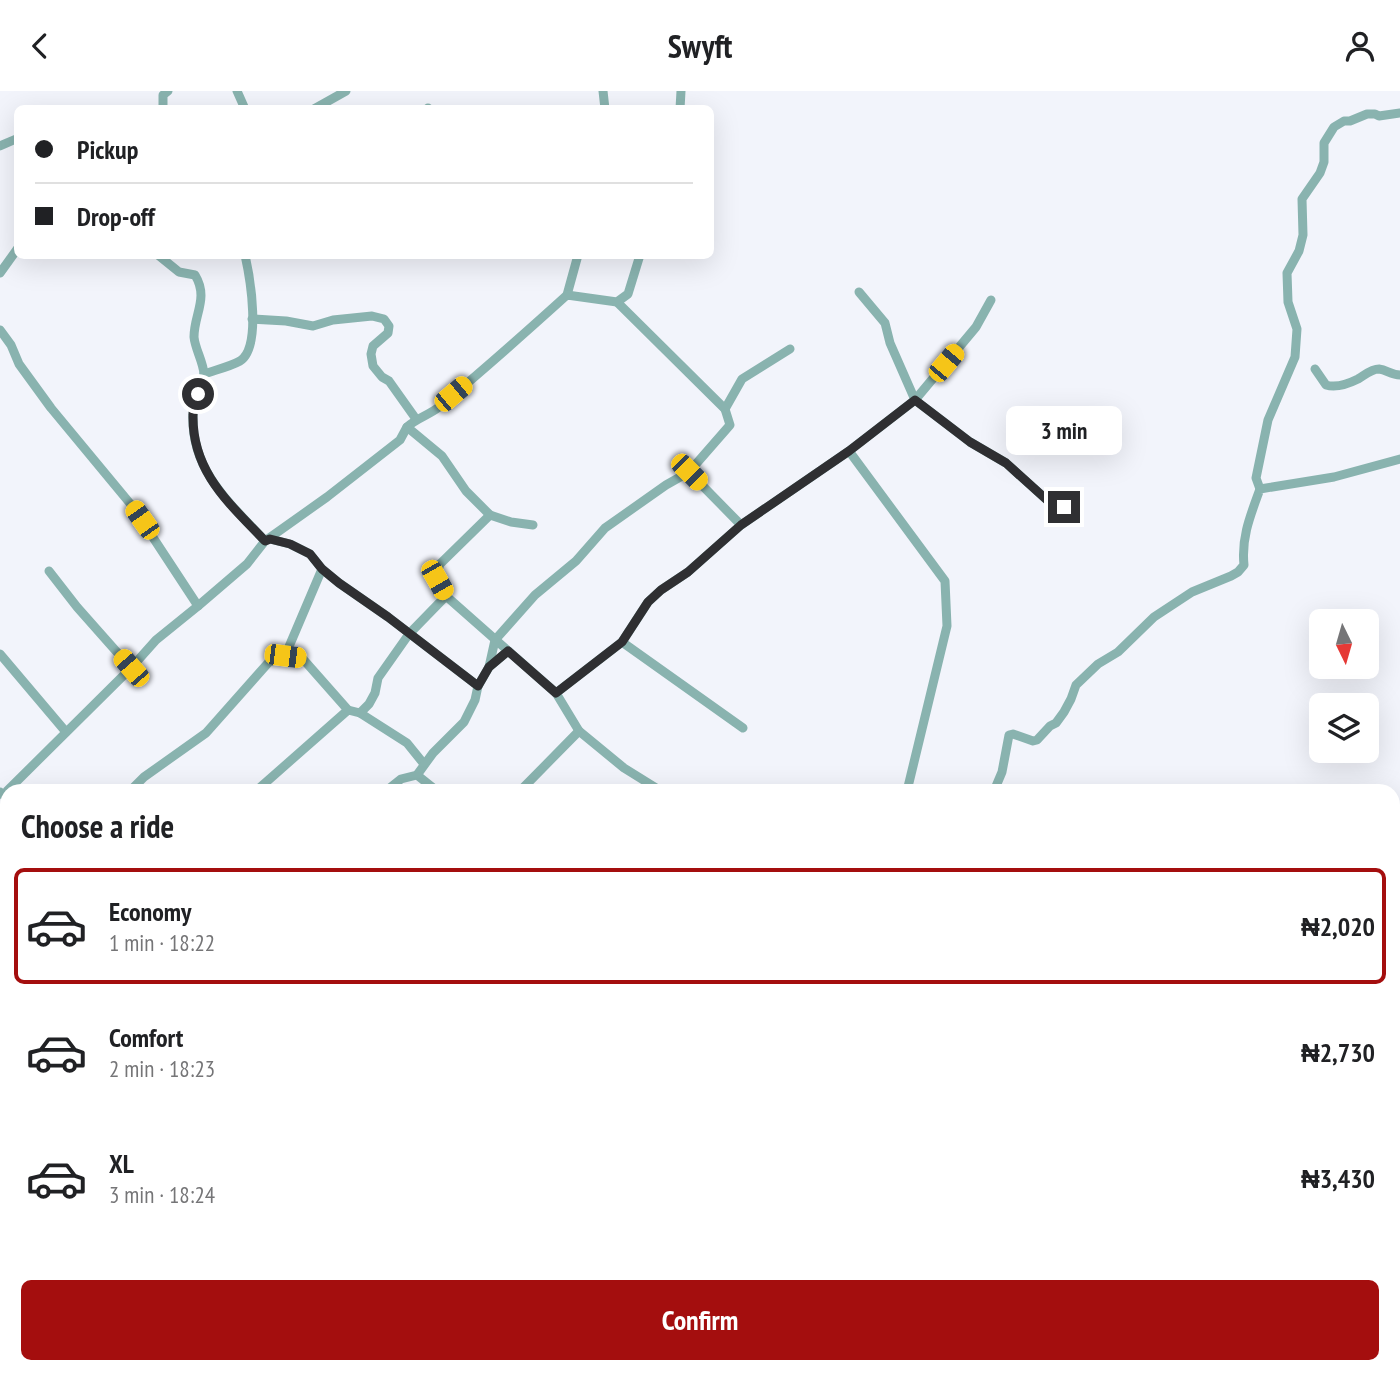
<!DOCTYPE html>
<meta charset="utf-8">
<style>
:root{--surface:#fff;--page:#f2f2f2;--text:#202124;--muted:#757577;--line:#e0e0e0;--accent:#a40e0e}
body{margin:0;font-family:"PT Sans Narrow",sans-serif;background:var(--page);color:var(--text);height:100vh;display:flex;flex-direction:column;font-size:26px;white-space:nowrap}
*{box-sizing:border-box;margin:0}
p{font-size:23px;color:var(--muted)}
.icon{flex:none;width:38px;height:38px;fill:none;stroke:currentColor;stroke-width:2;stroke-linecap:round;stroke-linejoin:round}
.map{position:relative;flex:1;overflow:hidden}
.details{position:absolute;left:0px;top:693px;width:1400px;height:590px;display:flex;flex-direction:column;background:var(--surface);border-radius:21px 21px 0 0;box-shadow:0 7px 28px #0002}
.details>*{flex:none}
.top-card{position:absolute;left:14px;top:14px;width:700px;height:154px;border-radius:10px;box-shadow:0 7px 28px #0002;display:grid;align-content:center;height:154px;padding:0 21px;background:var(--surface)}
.needle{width:46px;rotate:175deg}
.buttons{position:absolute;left:1309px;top:518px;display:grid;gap:14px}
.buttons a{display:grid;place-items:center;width:70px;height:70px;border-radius:10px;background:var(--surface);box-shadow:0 7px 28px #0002;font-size:35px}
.end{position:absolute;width:32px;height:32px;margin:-16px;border:9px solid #2f2f32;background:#fff;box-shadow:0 0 0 4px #fff}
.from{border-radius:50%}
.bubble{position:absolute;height:49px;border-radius:10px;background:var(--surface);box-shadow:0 7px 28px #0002;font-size:23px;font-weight:700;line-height:49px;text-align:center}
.car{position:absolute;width:21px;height:42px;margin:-21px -10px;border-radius:9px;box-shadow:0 0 5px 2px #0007;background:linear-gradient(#f5c518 24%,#345 0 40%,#f5c518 0 76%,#345 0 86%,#f5c518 0)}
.top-card b{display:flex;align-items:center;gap:24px;height:66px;font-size:26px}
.top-card b+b{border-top:2px solid var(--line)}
.top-card i{width:18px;height:18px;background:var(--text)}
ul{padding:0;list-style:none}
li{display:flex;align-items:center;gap:21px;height:116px;margin:0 14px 10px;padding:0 7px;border:4px solid transparent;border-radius:10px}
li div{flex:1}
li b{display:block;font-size:26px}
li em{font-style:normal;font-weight:700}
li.current{border-color:var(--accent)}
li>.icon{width:63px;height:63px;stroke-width:1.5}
h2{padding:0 21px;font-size:32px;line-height:84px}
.action{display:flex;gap:14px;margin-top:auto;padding:14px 21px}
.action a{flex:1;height:80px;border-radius:10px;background:var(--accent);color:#fff;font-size:28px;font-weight:700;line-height:80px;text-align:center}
header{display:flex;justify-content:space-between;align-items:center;height:91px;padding:0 21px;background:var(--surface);font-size:32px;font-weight:700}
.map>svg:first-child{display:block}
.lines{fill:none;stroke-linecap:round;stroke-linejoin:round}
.minor{stroke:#89b3af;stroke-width:9}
.route{stroke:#2f2f32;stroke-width:9}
</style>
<header><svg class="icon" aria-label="back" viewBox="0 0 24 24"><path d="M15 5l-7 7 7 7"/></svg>Swyft<svg class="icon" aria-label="person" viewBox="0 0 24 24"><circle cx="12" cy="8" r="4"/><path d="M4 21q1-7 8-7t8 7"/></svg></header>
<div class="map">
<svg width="1400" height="1282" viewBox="0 0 1400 1282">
<rect width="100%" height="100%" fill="#f2f4fb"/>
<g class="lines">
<g class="minor">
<path d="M237,0l8,18"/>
<path d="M603,0l2,18"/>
<path d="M163,18v-14l5,-4"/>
<path d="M314,18l32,-18"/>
<path d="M427,18l1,-1"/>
<path d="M680,18l1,-18"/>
<path d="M0,55l16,-7"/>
<path d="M158,164l21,17 16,3c14,23 -1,39 -1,62 1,12 9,24 10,37 0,13 -11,27 -11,41 -2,56 37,88 72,126"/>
<path d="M0,182l18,-25"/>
<path d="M859,201l26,31 5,20 25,57 61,-73 15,-27"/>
<path d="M567,204l11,-40"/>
<path d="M617,211l108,107 17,-30 48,-30"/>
<path d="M252,228l34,2 27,5 20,-6 39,-4 12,3 5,7 -1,7 -15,13 -2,8 2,12 9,11 7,4 27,38"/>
<path d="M0,239l11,15 8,19 32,44 82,99 65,99"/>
<path d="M1315,278l11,16c10,3 24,-2 32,-6 7,-4 13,-10 21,-10 8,1 12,6 21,6"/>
<path d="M204,283c11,-4 25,-7 36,-13 22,-14 10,-84 5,-106"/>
<path d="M849,360l96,130 2,45 -40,165"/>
<path d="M689,381l52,53"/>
<path d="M1260,398l-4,-11 12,-58 27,-63 2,-28 -9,-27 -1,-29 12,-22 4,-16 -1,-36 18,-26 4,-11v-19l10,-16 10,-6h6l17,-7h8l4,2 21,-3"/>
<path d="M490,424l-50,49c-6,13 0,20 6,32l110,97 66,-51"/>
<path d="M533,434l-22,-3 -21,-7 -24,-24 -24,-35 -35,-29c10,-9 22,-12 32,-20 43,-36 86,-74 128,-112l50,7 11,-8 12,-39"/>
<path d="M270,448l20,5 20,10 12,15 17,14 49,34 90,69 11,-19 6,-27 40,-45 41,-34 29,-33 61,-43 23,-13 41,-47 -5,-16"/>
<path d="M49,480l28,36 54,61"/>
<path d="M0,563l66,78"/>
<path d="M285,565l37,-87"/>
<path d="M489,576l19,-16"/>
<path d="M556,602l23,38 45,37 37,23"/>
<path d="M360,622l47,30 17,21"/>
<path d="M743,637l-121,-86 26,-40 13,-12 27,-18 53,-47 108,-74 66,-51 55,42 36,21 41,37 17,7"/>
<path d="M417,684l20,16"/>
<path d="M7,700l124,-123 25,-28 42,-34 49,-42 18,-23 62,-44 73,-57 7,-13"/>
<path d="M130,700l14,-14 62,-44 63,-71 16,-6 18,3 45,51"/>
<path d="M256,700l92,-81 12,3 9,-9 6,-11 3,-15 31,-44 37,-38"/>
<path d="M386,700l15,-12 16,-4 16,-22 31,-31 11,-22 3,-14"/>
<path d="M520,700l59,-60"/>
<path d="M994,700l8,-19 7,-37 4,-1 20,7 4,-1 13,-14 6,-3 8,-11 7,-13 5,-14 22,-21 20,-12 36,-35 38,-25 39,-16 7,-4 6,-7c-3,-28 7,-51 16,-76l74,-12 66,-18"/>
<path d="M0,701l7,7"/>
<path d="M0,864l7,-9"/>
<path d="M0,925l7,4"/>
<path d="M3,1137l4,10"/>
<path d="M55,1276l2,6"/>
<path d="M158,1276l2,6"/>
<path d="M252,1276l3,6"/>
<path d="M342,1276l1,6"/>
<path d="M438,1276l2,6"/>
<path d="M653,1276l1,6"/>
</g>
</g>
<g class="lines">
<path class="route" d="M198,303c-2,7 -5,14 -5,21 -1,57 36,88 72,126l5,-2 20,5 20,10 12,15 17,14 49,34 90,69 11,-19 19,-16 48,42 66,-51 26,-40 13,-12 27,-18 53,-47 108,-74 66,-51 55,42 36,21 41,37 17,7"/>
</g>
</svg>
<div class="buttons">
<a><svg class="needle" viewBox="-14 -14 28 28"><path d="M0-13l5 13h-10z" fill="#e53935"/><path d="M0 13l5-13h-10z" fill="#757577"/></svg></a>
<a><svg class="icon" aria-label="layers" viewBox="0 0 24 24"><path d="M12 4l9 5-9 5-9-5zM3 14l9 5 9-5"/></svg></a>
</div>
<i class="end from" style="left:198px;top:303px"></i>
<i class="end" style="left:1064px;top:416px"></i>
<div class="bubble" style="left:1006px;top:315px;width:116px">3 min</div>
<i class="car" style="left:946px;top:272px;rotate:40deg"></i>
<i class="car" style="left:453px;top:303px;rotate:50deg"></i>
<i class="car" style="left:689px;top:381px;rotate:135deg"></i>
<i class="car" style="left:142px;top:429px;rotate:325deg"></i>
<i class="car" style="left:437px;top:489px;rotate:150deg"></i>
<i class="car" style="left:285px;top:565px;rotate:97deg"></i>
<i class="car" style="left:131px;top:577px;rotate:319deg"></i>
<div class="top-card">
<b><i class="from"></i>Pickup</b>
<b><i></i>Drop-off</b>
</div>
<section class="details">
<h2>Choose a ride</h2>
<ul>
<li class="current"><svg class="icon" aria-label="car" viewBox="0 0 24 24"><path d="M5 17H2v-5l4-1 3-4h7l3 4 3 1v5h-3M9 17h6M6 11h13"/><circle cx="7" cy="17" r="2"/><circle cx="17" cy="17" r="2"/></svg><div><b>Economy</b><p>1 min · 18:22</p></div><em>₦2,020</em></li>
<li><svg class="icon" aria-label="car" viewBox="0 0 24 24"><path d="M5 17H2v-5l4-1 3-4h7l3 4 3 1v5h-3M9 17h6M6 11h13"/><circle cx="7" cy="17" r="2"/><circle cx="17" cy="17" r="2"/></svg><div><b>Comfort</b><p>2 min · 18:23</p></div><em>₦2,730</em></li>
<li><svg class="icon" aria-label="car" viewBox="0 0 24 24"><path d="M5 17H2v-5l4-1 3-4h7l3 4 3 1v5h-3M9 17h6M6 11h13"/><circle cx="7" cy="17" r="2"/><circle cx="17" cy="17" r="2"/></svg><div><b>XL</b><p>3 min · 18:24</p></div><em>₦3,430</em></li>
</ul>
<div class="action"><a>Confirm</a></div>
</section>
</div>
